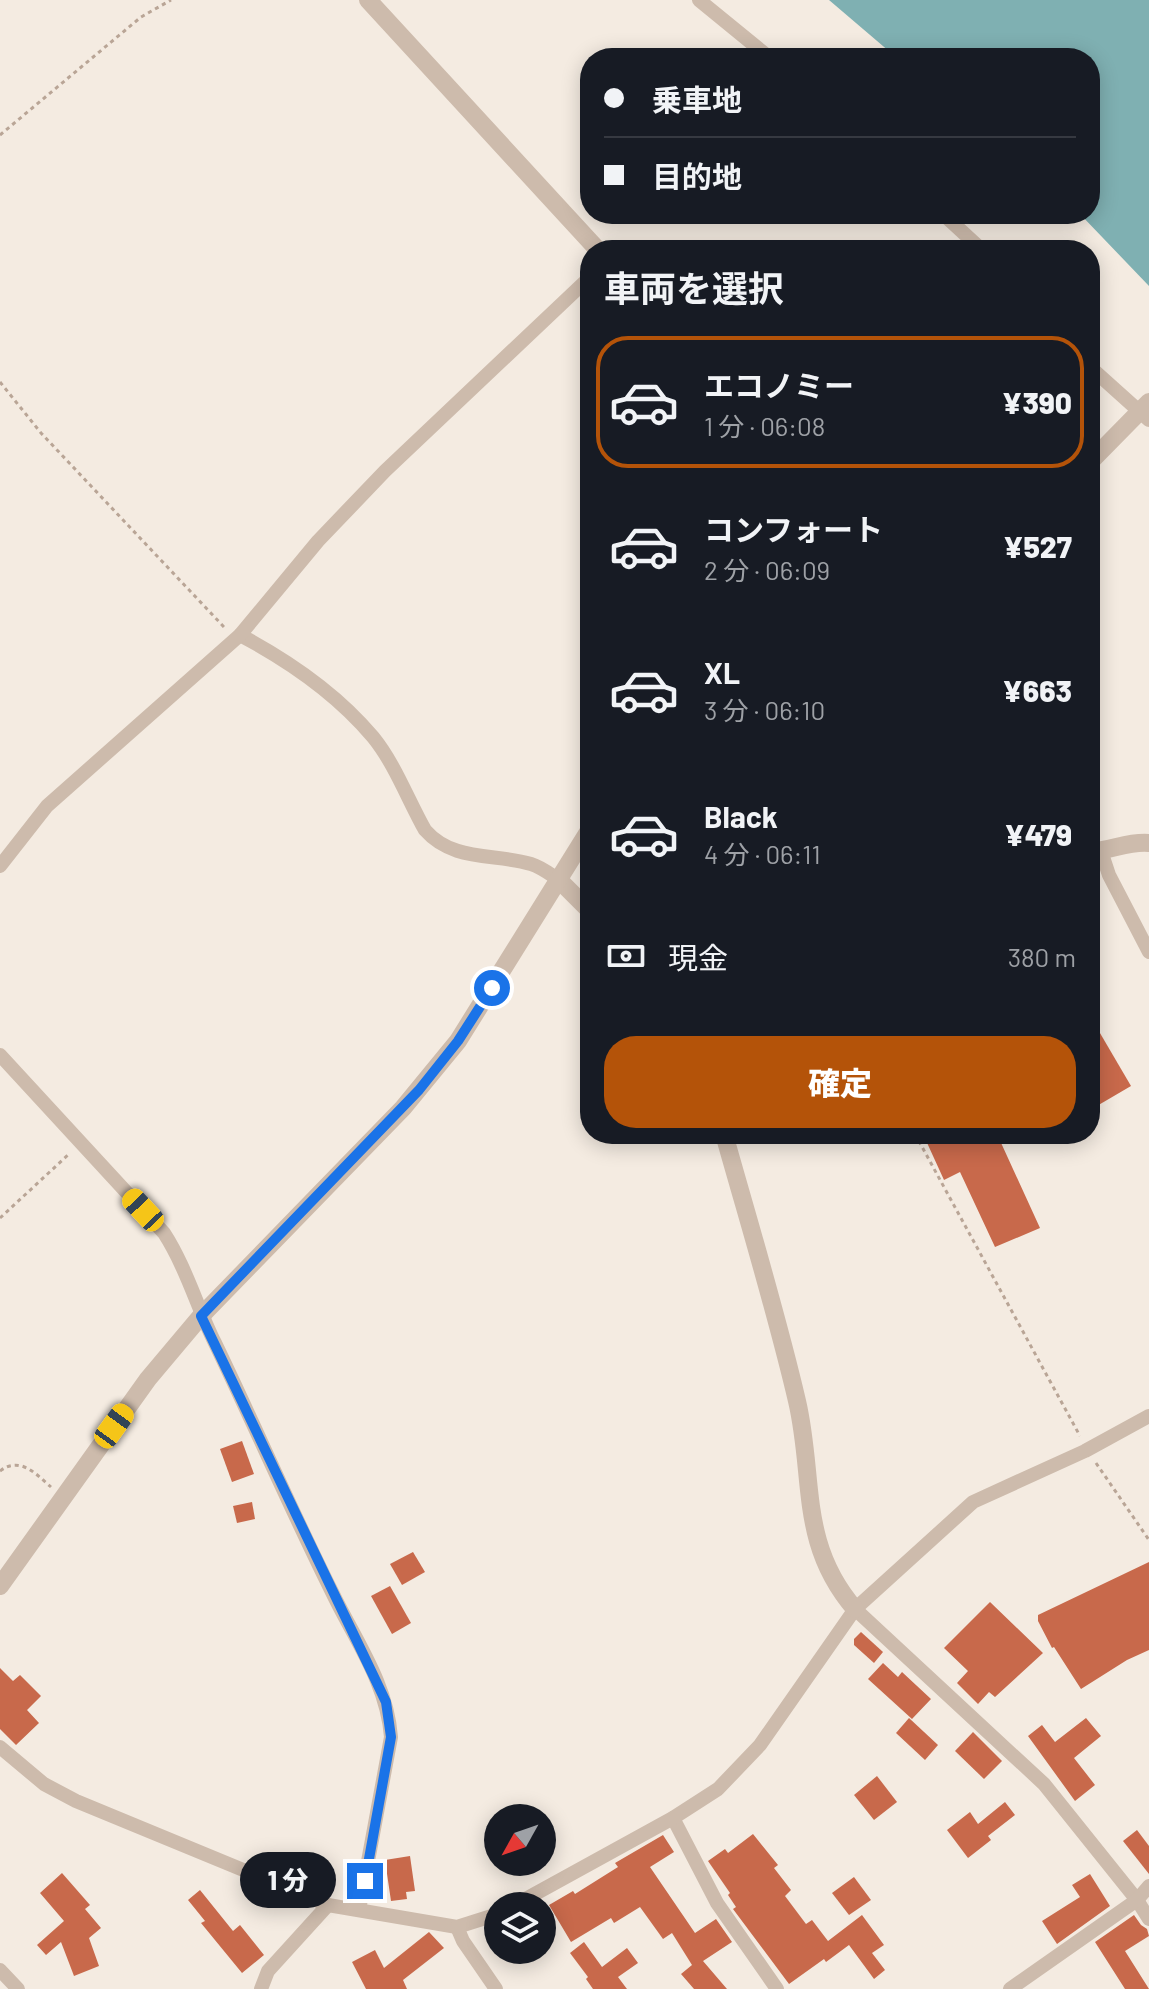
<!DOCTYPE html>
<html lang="ja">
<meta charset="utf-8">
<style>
:root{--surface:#171b24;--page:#20242c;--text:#f1f3f6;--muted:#9ea1a6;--line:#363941;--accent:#b45309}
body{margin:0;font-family:Barlow,"Noto Sans JP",sans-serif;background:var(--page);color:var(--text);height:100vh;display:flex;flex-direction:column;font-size:30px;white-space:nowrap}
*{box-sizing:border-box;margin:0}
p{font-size:26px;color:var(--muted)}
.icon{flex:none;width:44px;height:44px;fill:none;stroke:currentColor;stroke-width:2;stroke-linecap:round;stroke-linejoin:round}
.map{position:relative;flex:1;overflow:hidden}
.side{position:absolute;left:580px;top:240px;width:520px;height:904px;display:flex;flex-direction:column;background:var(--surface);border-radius:32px;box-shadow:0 4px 20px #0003}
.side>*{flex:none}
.hud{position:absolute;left:580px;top:48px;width:520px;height:176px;border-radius:32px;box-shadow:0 4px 20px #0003;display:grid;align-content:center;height:176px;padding:0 24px;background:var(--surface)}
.needle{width:52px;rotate:230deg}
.buttons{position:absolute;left:484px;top:1804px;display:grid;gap:16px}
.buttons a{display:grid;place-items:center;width:72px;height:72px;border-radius:50%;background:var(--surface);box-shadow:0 4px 20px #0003;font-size:40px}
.end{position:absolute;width:36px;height:36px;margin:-18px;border:10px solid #1a73e8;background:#fff;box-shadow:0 0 0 4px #fff}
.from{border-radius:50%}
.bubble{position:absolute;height:56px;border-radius:28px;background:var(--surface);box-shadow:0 4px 20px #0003;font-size:26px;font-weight:800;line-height:56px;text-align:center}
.car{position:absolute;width:24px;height:48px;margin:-24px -12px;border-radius:10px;box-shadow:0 0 6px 2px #0007;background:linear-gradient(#f5c518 24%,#345 0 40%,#f5c518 0 76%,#345 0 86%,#f5c518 0)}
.hud b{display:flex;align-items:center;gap:28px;height:76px;font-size:30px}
.hud b+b{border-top:2px solid var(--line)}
.hud i{width:20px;height:20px;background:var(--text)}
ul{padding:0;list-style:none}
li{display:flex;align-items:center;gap:24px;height:132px;margin:0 16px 12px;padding:0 8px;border:4px solid transparent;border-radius:32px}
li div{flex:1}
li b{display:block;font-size:30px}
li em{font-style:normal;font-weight:800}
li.active{border-color:var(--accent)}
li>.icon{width:72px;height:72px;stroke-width:1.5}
h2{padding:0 24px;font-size:36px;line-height:96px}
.pay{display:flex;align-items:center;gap:20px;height:88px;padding:0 24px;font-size:30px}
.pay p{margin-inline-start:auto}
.primary-button{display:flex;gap:16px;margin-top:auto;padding:16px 24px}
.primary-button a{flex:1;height:92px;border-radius:32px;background:var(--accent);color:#fff;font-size:32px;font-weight:800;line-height:92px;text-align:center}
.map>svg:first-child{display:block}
.water{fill:#7fb0b2}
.building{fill:#c8694b}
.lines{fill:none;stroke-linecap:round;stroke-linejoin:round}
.path{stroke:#b9a596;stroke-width:3;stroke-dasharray:4 4;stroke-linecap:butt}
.minor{stroke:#cdbbac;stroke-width:14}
.tertiary{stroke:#cdbbac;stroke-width:18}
.route{stroke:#1a73e8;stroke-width:10}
</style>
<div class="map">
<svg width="1149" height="1989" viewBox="0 0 1149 1989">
<rect width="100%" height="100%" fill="#f4ebe1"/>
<path class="water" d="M829,0h320v286l-69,-72h10v-156h-193z"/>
<g class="building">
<path d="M1090,1016l41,70 -41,24z"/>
<path d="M923,1134h74l43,94 -45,19 -35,-75 -16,8z"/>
<path d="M242,1441l12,33 -22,8 -12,-33z"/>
<path d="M252,1502l3,17 -18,4 -4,-17z"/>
<path d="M413,1552l12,20 -23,13 -12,-21z"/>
<path d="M1149,1562v88l-22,10 -46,29 -27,-42 -2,1 -14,-27v-6z"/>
<path d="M390,1586l21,37 -19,11 -21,-38z"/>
<path d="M990,1602l53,51 -48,44 -6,-5 -11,12 -21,-21 11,-12 -24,-23z"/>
<path d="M861,1632l22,20 -9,11 -20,-18v-6z"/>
<path d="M883,1663l15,14 4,-5 29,27 -19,20 -44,-40z"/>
<path d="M0,1668l13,13 7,-6 21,21 -14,14 12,13 -23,22 -16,-16z"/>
<path d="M909,1718l29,27 -13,15 -29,-27z"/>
<path d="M1086,1718l15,18 -27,22 21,27 -20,16 -47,-65 14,-11 13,17z"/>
<path d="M973,1732l29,29 -18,18 -29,-28z"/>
<path d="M877,1776l20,26 -23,18 -20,-25z"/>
<path d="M1005,1802l10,13 -27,21 3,4 -23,18 -21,-28 23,-18 8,12z"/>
<path d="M1137,1830l12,16v28l-26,-33z"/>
<path d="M753,1834l25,31 -4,3 17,22 -6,6 21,28 6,-4 16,21 34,-26 22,30 -12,8 13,17 -11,9 -25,-34 -23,17 -2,-3 -35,25 -56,-75 3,-2 -8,-12 2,-2 -22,-32 17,-12 3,4z"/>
<path d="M663,1835l11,17 -24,15 45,66 21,-14 16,23 -29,19 24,28h-33l-13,-15 11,-9 -20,-32 -9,6 -23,-32 -26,16 -3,-5 -40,24 -22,-37 24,-14 2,3 43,-27 -3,-4z"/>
<path d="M410,1856l5,35 -9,1 1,7 -16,2 -6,-41z"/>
<path d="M62,1873l28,32 -5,4 16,19 -12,10 10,28 -25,10 -13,-34 -15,13 -9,-10 27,-24 -24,-28z"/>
<path d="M1090,1874l20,32 -53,38 -15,-23 38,-24 -8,-12z"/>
<path d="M854,1877l17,23 -22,15 -17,-22z"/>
<path d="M200,1890l33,41 7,-6 24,30 -22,18 -41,-50 4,-2 -17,-21z"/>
<path d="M1134,1915l7,10 6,4 2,7 -24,15 24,38h-24l-30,-47z"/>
<path d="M429,1932l15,16 -41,32 4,9h-41l-14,-27 23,-12 9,18z"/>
<path d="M584,1942l18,25 25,-19 11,15 -20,14 9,12h-34l-7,-10 2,-2 -18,-24z"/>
</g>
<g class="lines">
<g class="path">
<path d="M0,135l141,-118 30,-17"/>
<path d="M0,382l41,51 183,194"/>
<path d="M915,1134l165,302"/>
<path d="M0,1218l69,-64"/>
<path d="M1096,1463l53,77"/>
<path d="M0,1471c20,-15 35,2 51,16"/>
</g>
<g class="minor">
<path d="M699,0l71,58"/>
<path d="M943,214l39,36"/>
<path d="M1090,367l59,53"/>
<path d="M240,635c49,26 97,59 133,102 22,27 35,63 52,93 28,32 69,23 106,34 10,3 19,10 28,16"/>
<path d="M1101,851l8,24 40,77"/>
<path d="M0,866l47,-60 193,-171 78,-94 67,-70 205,-194"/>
<path d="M0,1055l164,178c22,34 33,74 51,110 40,83 76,167 117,249 23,48 55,91 59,145l-32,173"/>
<path d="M855,1609l118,-107 112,-51 64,-35"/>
<path d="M0,1747l44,37 32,17 252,104 129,22 41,-13"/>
<path d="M673,1818l44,85 60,86"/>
<path d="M513,1906l160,-88 45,-29 42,-44 95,-136 189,175 93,116 12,19"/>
<path d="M457,1927l6,14 33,48"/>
<path d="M0,1970l18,19"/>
<path d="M261,1989l7,-18 60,-66"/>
<path d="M1010,1989l127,-89 12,-14"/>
</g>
<g class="tertiary">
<path d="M368,0l230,250"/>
<path d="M1090,462l59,-60"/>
<path d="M1090,851c20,0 38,-10 59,-8"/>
<path d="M559,880l31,31"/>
<path d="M724,1134c25,89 52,177 73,267 18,77 1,142 58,208"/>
<path d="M0,1586l148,-207 53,-63 202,-208 55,-67 132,-212"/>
</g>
</g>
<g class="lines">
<path class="route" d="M365,1881l26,-144 -5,-35 -185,-386 218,-226 39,-49 34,-53"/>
</g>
</svg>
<div class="buttons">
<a><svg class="needle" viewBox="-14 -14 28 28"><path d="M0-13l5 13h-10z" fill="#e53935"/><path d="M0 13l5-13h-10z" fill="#9ea1a6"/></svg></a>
<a><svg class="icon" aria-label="layers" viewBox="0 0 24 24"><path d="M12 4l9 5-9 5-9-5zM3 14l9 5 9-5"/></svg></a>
</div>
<i class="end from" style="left:492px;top:988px"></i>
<i class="end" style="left:365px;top:1881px"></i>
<div class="bubble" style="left:240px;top:1852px;width:96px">1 分</div>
<i class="car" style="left:143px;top:1210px;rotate:317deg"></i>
<i class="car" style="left:114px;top:1426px;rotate:36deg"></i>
<div class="hud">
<b><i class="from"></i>乗車地</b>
<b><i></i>目的地</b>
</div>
<section class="side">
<h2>車両を選択</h2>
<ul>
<li class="active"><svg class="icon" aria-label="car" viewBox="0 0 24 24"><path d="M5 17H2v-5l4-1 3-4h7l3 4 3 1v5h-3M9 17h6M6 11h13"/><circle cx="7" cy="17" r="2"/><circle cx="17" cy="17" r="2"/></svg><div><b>エコノミー</b><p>1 分 · 06:08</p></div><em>¥390</em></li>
<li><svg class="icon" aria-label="car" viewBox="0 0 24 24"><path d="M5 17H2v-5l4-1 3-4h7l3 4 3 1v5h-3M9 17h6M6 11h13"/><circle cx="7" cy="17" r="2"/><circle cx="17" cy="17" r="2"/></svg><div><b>コンフォート</b><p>2 分 · 06:09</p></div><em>¥527</em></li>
<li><svg class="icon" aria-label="car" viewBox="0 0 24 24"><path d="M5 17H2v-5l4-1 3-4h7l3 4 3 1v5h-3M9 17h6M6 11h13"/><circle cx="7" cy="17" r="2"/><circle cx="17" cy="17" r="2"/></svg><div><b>XL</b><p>3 分 · 06:10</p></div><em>¥663</em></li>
<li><svg class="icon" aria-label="car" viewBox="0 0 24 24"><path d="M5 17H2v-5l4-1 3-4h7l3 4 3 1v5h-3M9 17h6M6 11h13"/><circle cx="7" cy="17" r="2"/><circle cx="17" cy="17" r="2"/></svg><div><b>Black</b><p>4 分 · 06:11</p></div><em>¥479</em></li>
</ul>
<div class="pay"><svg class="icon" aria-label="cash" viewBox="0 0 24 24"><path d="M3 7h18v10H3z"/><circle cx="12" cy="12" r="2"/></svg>現金<p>380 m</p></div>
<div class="primary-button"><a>確定</a></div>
</section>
</div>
